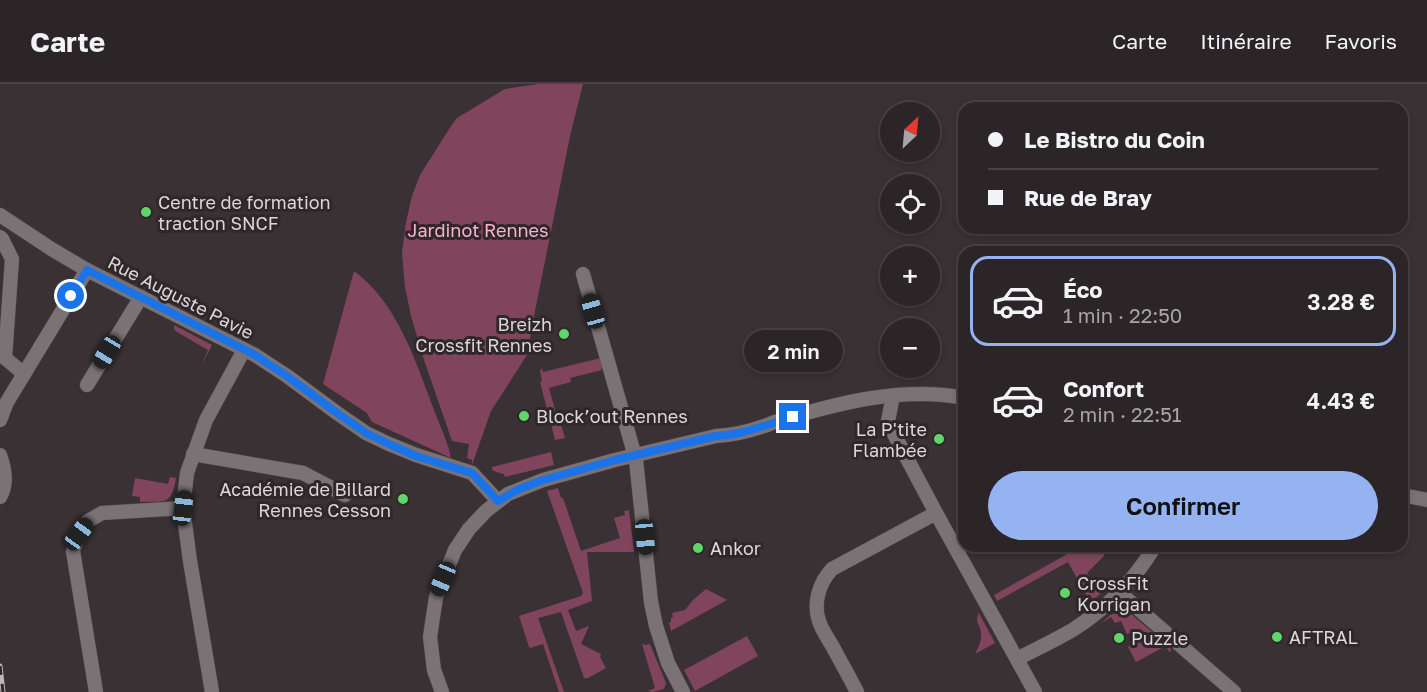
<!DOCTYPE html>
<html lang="fr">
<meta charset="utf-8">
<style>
:root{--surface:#2b2527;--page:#332d2f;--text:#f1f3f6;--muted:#a6a5a7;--line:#474244;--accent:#95b2f1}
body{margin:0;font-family:"Golos Text",sans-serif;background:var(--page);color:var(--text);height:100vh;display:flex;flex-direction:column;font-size:22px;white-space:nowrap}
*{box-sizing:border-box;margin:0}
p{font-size:20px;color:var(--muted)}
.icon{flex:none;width:33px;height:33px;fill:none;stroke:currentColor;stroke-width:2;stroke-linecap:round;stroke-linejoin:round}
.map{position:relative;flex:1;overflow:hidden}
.panel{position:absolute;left:958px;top:162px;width:450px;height:306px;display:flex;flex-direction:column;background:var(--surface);border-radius:18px;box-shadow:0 3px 9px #0003,0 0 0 2px var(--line)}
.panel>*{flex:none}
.guide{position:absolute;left:958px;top:18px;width:450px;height:132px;border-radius:18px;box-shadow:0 3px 9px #0003,0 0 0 2px var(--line);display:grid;align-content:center;height:132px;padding:0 30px;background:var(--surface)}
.needle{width:39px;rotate:26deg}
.controls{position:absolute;left:880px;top:18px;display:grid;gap:12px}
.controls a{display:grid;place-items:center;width:60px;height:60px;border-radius:50%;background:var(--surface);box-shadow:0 3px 9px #0003,0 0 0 2px var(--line);font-size:30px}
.end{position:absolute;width:27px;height:27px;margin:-14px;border:8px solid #1a73e8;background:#fff;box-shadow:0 0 0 3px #fff}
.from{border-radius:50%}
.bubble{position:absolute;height:42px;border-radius:21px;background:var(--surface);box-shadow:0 3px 9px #0003,0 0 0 2px var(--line);font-size:20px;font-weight:600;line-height:42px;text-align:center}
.car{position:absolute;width:18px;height:36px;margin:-18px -9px;border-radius:8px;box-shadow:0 0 4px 2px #0007;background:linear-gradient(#222 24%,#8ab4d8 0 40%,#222 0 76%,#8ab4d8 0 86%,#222 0)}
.guide b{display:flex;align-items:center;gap:21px;height:57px;font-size:22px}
.guide b+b{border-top:2px solid var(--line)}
.guide i{width:15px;height:15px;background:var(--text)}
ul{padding:10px 0 0;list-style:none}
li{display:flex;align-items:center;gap:18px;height:90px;margin:0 12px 9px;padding:0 18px;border:3px solid transparent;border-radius:18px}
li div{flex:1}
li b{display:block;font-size:22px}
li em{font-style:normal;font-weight:600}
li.on{border-color:var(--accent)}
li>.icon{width:54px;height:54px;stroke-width:1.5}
.cta{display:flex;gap:12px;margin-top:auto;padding:12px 30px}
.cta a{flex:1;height:69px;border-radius:36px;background:var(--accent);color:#111;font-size:24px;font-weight:600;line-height:69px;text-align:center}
header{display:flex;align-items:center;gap:36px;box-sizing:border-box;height:84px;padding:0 30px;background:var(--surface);border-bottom:2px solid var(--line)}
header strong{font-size:28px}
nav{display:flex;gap:33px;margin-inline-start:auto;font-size:21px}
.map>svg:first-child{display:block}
.green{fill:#80455d}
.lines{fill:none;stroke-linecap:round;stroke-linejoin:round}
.minor-casing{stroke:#554e51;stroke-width:15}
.minor{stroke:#7b7275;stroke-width:14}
.rail-casing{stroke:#bbb6b8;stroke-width:5}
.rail{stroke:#2f272a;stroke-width:3;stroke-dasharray:9;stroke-linecap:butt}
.route{stroke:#1a73e8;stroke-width:8}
.poi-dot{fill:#60d56a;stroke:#2f272a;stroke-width:2}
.labels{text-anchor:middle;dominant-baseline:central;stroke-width:6;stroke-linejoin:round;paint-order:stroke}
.poi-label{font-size:18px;fill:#dcd7d9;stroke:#2f272a;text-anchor:start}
.park-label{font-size:18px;fill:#fab3cd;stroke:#2f272a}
.street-label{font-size:18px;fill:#dcd7d9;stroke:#2f272a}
</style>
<header>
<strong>Carte</strong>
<nav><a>Carte</a><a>Itinéraire</a><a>Favoris</a></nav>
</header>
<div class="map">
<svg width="1427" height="608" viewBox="0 0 1427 608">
<rect width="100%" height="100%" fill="#393134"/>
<g class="green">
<path d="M538,0h45l-13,52 -35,175 -8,44 -36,56 -19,54v-5l-5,-2 2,-14 -17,-3 -28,-81 -13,-44 -6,-29 -3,-34 4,-31 6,-26 8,-21 31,-49 6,-8 48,-29z"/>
<path d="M354,187c43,31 62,91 80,139 6,16 14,32 17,48l-79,-36 -5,-9 -44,-29z"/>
<path d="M174,241l38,20 -11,21 7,-16 -31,-18 -3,-3z"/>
<path d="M601,274l3,10h-3l1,2 -32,8 1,4 -22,6 9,33h2l5,17 -10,2 -15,-58 2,-1 -2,-10 2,-3 1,4z"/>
<path d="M551,368l3,13 -49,12 -1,-3 -5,-1 -7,-3v-3z"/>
<path d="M170,393l6,1c-5,28 -10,23 -36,24v-5l-8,-1 3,-18 33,6z"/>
<path d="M558,404l3,10h2l18,53 39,-13 -6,-20 11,-3 -1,-4 5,-1 5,42h-47l5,49 -24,9 8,21 13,-5 -8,18 20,10 -1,3 6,11 -18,10h-4l-23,-66 -23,6 26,74h-5l-16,-48 -13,4 -1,-1 -10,-31 62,-20 2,-3 -36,-102z"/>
<path d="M1074,462h25l7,4 -3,7 -16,16 14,20 -8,7 -5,-2 -20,-36 -71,39 -3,-6 77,-43z"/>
<path d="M706,505l21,11 -56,31 -2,-9h2v-4l2,-1 -1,-4 13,-3 8,-10z"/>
<path d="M1122,527l9,3 39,33 1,4 -2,1 -3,-6 -30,16 -8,-15 8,-5 -4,-7 -3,-2 -2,1 -6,-13 -6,2 -4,-6 -11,7 10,-9z"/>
<path d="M979,529l16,30 -20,11c3,-6 7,-13 6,-21 -1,-9 -7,-11 -2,-20z"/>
<path d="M747,552l11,20 -63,35 -11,-21z"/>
<path d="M642,560l4,1 4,-1 16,39 -2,6 -11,3 -5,-1 7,-3z"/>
</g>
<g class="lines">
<defs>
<g id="minor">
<path d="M0,131l53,35 34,20 168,85 32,21 50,37 29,20 23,11 27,11 56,18 26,28"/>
<path d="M0,153l2,2 10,20 -7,99 19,16"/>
<path d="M583,190l53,186 15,142 5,24 12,37 15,29"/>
<path d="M87,301l54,-88"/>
<path d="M893,312l-5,25 6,13 42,79 99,179"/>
<path d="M0,336l7,-18 80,-132"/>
<path d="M193,370l110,19 42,22"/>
<path d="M0,371c5,14 8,29 0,42"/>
<path d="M1402,411l25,5"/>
<path d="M1119,508l115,100"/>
<path d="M1017,575c19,-10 39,-19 57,-30 33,-21 61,-50 81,-83"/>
<path d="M96,608l-23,-141 6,-17 9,-13 14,-8 81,-5"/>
<path d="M212,608l-22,-131 -7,-53 4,-35 19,-53 38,-70"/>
<path d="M442,608l-8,-22 -4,-33 6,-40 19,-47 14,-21 17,-18 22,-17 35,-14 72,-20 101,-24c15,-1 31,-4 45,-9 6,-1 12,-5 17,-6 60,-18 125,-35 186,-23"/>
<path d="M857,608c-7,-14 -15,-28 -22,-41 -5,-10 -13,-20 -16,-30 -6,-18 0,-38 13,-52l104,-56"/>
</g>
</defs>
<use href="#minor" class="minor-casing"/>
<use href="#minor" class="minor"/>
<defs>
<path id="rail" d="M0,582l3,26"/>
</defs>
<use href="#rail" class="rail-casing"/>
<use href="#rail" class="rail"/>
</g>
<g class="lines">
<path class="route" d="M71,212l16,-26 168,85 32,21 50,37 29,20 23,11 27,12 56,17 26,28 21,-12 24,-9 72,-20 101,-24c27,-1 51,-12 77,-19"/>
</g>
<g class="poi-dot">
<circle cx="146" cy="128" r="6"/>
<circle cx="564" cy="250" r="6"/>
<circle cx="524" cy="332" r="6"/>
<circle cx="939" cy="355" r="6"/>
<circle cx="403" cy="415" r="6"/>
<circle cx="698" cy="464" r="6"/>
<circle cx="1065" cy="509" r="6"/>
<circle cx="1277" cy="553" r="6"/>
<circle cx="1119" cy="554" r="6"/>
</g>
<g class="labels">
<g class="poi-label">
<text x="158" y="118">Centre de formation<tspan x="158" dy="21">traction SNCF</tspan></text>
<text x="552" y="240" text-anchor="end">Breizh<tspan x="552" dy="21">Crossfit Rennes</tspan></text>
<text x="536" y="332">Block’out Rennes</text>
<text x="927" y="345" text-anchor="end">La P'tite<tspan x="927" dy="21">Flambée</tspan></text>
<text x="391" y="405" text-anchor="end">Académie de Billard<tspan x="391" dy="21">Rennes Cesson</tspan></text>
<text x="710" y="464">Ankor</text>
<text x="1077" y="499">CrossFit<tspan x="1077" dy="21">Korrigan</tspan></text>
<text x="1289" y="553">AFTRAL</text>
<text x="1131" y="554">Puzzle</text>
</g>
<g class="park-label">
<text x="478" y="146">Jardinot Rennes</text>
</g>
<g class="street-label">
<text transform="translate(181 213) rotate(27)">Rue Auguste Pavie</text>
</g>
</g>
</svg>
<div class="controls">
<a><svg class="needle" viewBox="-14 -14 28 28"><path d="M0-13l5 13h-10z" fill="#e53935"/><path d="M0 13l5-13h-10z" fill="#a6a5a7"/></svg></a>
<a><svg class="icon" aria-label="locate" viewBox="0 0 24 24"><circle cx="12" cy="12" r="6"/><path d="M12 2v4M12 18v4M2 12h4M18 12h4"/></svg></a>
<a>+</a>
<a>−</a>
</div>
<i class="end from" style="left:71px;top:212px"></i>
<i class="end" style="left:793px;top:333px"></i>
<div class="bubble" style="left:744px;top:246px;width:99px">2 min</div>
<i class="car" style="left:593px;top:227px;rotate:344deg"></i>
<i class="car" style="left:107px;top:268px;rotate:211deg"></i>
<i class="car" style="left:183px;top:424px;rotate:7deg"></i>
<i class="car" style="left:79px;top:450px;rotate:36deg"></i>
<i class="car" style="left:645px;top:453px;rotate:175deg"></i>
<i class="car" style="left:443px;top:495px;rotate:203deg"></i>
<div class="guide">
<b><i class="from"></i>Le Bistro du Coin</b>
<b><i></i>Rue de Bray</b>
</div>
<section class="panel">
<ul>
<li class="on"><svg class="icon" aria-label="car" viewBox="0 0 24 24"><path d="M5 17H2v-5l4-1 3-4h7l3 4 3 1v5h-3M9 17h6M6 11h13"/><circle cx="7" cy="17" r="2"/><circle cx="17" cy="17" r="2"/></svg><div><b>Éco</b><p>1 min · 22:50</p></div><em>3.28 €</em></li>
<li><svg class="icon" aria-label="car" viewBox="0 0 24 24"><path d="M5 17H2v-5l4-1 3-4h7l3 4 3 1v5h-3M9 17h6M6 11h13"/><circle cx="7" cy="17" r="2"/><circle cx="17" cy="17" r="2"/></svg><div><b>Confort</b><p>2 min · 22:51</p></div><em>4.43 €</em></li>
</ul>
<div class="cta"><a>Confirmer</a></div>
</section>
</div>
